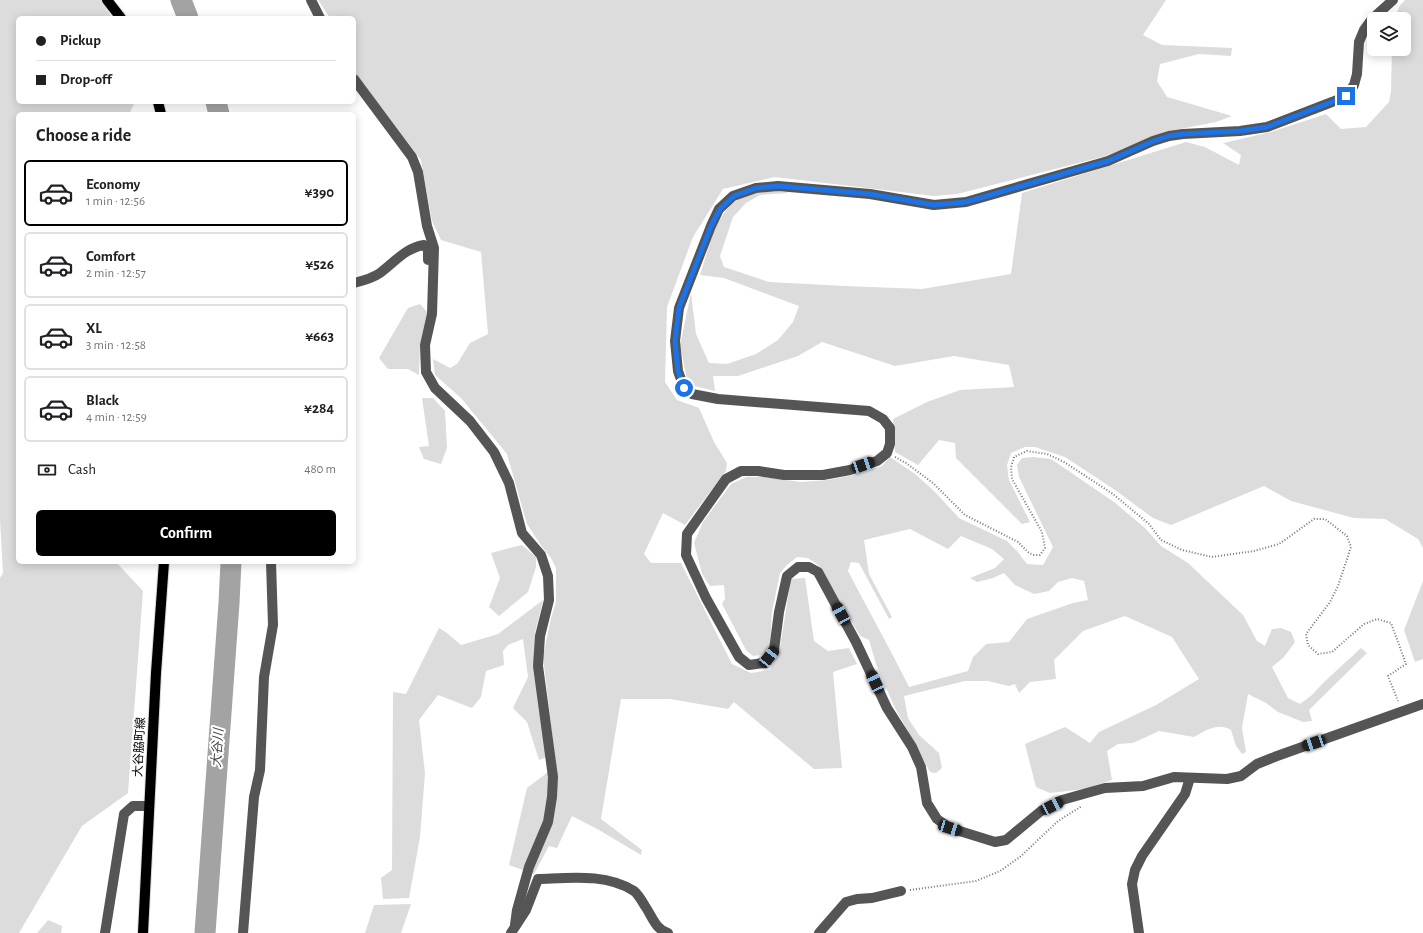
<!DOCTYPE html>
<meta charset="utf-8">
<style>
:root{--surface:#fff;--page:#f2f2f2;--text:#202124;--muted:#757577;--line:#e0e0e0;--accent:#000}
body{margin:0;font-family:"Alegreya Sans","Noto Sans JP",sans-serif;background:var(--page);color:var(--text);height:100vh;display:flex;flex-direction:column;font-size:15px;white-space:nowrap}
*{box-sizing:border-box;margin:0}
p{font-size:13px;color:var(--muted)}
.icon{flex:none;width:22px;height:22px;fill:none;stroke:currentColor;stroke-width:2;stroke-linecap:round;stroke-linejoin:round}
.map{position:relative;flex:1;overflow:hidden}
.drawer{position:absolute;left:16px;top:112px;width:340px;height:452px;display:flex;flex-direction:column;background:var(--surface);border-radius:6px;box-shadow:0 2px 10px #0003}
.drawer>*{flex:none}
.hud{position:absolute;left:16px;top:16px;width:340px;height:88px;border-radius:6px;box-shadow:0 2px 10px #0003;display:grid;align-content:center;height:88px;padding:0 20px;background:var(--surface)}
.fabs{position:absolute;left:1367px;top:12px;display:grid;gap:8px}
.fabs a{display:grid;place-items:center;width:44px;height:44px;border-radius:6px;background:var(--surface);box-shadow:0 2px 10px #0003;font-size:20px}
.end{position:absolute;width:18px;height:18px;margin:-9px;border:5px solid #1a73e8;background:#fff;box-shadow:0 0 0 2px #fff}
.from{border-radius:50%}
.car{position:absolute;width:12px;height:24px;margin:-12px -6px;border-radius:5px;box-shadow:0 0 3px 1px #0007;background:linear-gradient(#222 24%,#8ab4d8 0 40%,#222 0 76%,#8ab4d8 0 86%,#222 0)}
.hud b{display:flex;align-items:center;gap:14px;height:38px;font-size:15px}
.hud b+b{border-top:1px solid var(--line)}
.hud i{width:10px;height:10px;background:var(--text)}
ul{padding:0;list-style:none}
li{display:flex;align-items:center;gap:12px;height:66px;margin:0 8px 6px;padding:0 12px;border:2px solid var(--line);border-radius:6px}
li div{flex:1}
li b{display:block;font-size:15px}
li em{font-style:normal;font-weight:600}
li.active{border-color:var(--accent)}
li>.icon{width:36px;height:36px;stroke-width:1.5}
h2{padding:0 20px;font-size:18px;line-height:48px}
.pay{display:flex;align-items:center;gap:10px;height:44px;padding:0 20px;font-size:15px}
.pay p{margin-inline-start:auto}
.cta{display:flex;gap:8px;margin-top:auto;padding:8px 20px}
.cta a{flex:1;height:46px;border-radius:6px;background:var(--accent);color:#fff;font-size:16px;font-weight:600;line-height:46px;text-align:center}
.map>svg:first-child{display:block}
.green{fill:#dcdcdc;fill-rule:evenodd}
.lines{fill:none;stroke-linecap:round;stroke-linejoin:round}
.river{stroke:#a3a3a3;stroke-width:21}
.major-casing{stroke:#dbdbdb;stroke-width:12}
.path{stroke:#777;stroke-width:2;stroke-dasharray:1 2;stroke-linecap:butt}
.minor{stroke:#555;stroke-width:10}
.major{stroke:#000;stroke-width:10}
.route{stroke:#1a73e8;stroke-width:5}
.labels{text-anchor:middle;dominant-baseline:central;stroke-width:4;stroke-linejoin:round;paint-order:stroke}
.street-label{font-size:12px;fill:#000;stroke:#fff}
.water-label{font-size:13px;font-style:italic;fill:#444;stroke:#fff}
</style>
<div class="map">
<svg width="1423" height="933" viewBox="0 0 1423 933">
<rect width="100%" height="100%" fill="#fff"/>
<g class="green">
<path d="M0,0h101l11,18h-94v84h117l-6,12h-111v448h98l27,29 -15,202 -46,33 -63,107h-19v-355l3,-5 -3,-54z"/>
<path d="M318,0h848l-23,35 19,10 70,3 -1,8 -32,-2 -39,10 -3,17 10,16 65,19 -16,6 -51,10 -59,24 -149,38 -23,2 -159,-19 -52,12 -30,48 -26,70 -2,75 12,18 22,8 15,34 13,21 -1,8 -41,54 -22,-12 -19,41 7,9h30l51,101 19,9 19,-3 10,-23 11,-68 14,-1 9,63 14,10 21,-3 8,16 -24,8 9,96 -28,1 -80,-67 -6,7 -58,-10h-49l-20,120 41,31 -1,5 -42,-25 -27,-14 -15,32 -8,-2 -15,28 -25,-9 18,-77 29,-22 -13,-109 8,-39 5,-16v-34l-5,-10 -9,-11 -15,-23 -20,-70 -46,-56 -26,-23 -2,-16 17,9 7,-4 13,-21 18,-9 -7,-82 -40,-12 -9,-19 -11,-61 -65,-86 -2,-7v-49h-24z"/>
<path d="M1405,0h18v548l-5,-9 -33,-20 -31,-1 -63,-17 -27,-15 -93,39 -18,-7 -38,-28 -50,-33 -30,-10h-10l-14,6 -4,12 2,15 21,42 -8,2 -66,-66 -1,-15 -16,-3 -21,25 -23,-13 -2,-33 34,-17 33,-12 54,-3 -5,-22 -55,-9 -59,10 -73,-24 -24,14 -60,20h-25l2,15 -25,-6 -4,-10 -6,-30 11,-52 5,41 13,29 18,1 29,-10 22,-14 15,-18 6,-16 -75,-28 -24,-3c8,-23 15,-60 36,-74 4,-3 10,-4 15,-6 13,-4 26,-5 39,-2l-30,2 -14,8 -13,14 -13,39 4,11 45,15 76,4 77,3 89,-15 11,-81 164,-51 19,5 34,18 2,-10 -18,-12 48,-11 55,-18 15,15 25,-2 23,-25 2,-11 1,-42h12v-30h-10l6,-14z"/>
<path d="M420,304l8,9 -8,34 -1,28 -11,-6h-20l-9,-11 29,-50z"/>
<path d="M422,398h11l12,13 2,37 -6,16 -17,-5 -5,-12 10,-1z"/>
<path d="M890,457l25,17 19,17 25,27 48,23 10,10 10,13 16,1 10,-18 -34,-70 -2,-12 5,-7 11,-1 18,2 63,43 31,26 16,18 27,17 55,52 14,26 8,5 7,-17 9,-1 10,4 4,10 -11,15 -12,10 16,31 12,6 12,-9 11,-12 38,-35 6,5 -58,57 3,11 -9,1 -25,-10 -12,-9 -18,-9 -6,34 4,24 -4,2 -6,-8 -5,-16c-13,-8 -25,0 -37,7l-35,-6 -26,12 -15,1 -11,7 5,29 -27,9 -35,4 -14,-6 -11,-43 40,-17 25,16 9,-11 57,-27 43,-26 -27,-42 -47,-21 -42,15 -29,29 2,19 -26,3 -11,11 -4,-9 -6,2 -21,-5h-23l-61,15 4,22 11,17 20,18 3,15 -6,5 -6,-1 -36,-66 -18,-42 -7,-24 -9,-4 -42,-71 -10,-7 -11,-1 -10,8 -7,8 -8,39 -2,35 -9,8 -8,1 -7,-6 -24,-46 3,-5 -1,-14 -14,1 -8,-12 -8,-31 9,-21 28,-38 15,-7h18l37,5 27,-2 26,-5 28,-9zM910,529l38,20 13,-13 31,13 12,10 -9,9 -25,10 7,4 16,-4 11,-5 11,12 19,9 15,-3 9,-9 14,-4 12,3 4,19 -15,3 -46,16 -18,23 -23,2 -13,13 -5,14 -59,16c-19,-39 -41,-77 -61,-116l3,-9 8,1 30,56 3,-2 -23,-43 -5,-34z"/>
<path d="M522,545l14,12v10l-8,25 -29,24 -10,-9 11,-29 -9,-25z"/>
<path d="M1423,581v78l-8,3 -11,-32z"/>
<path d="M543,600l-8,33 -1,30 13,94 -8,3 -12,-38 -14,-14 15,-31 -5,-38 -15,6 -5,6 1,14 -18,6 -5,26 -9,11 -34,-13 -19,25 6,53 -5,64 -11,61 -26,1 -2,-21 11,-8 1,-178 13,2 33,-66 8,5 14,12 37,-11z"/>
<path d="M411,904l-10,29h-36l9,-28z"/>
<path d="M48,920l14,6 -1,7h-24z"/>
</g>
<g class="lines">
<g class="river">
<path d="M181,0l7,18"/>
<path d="M216,102l3,12"/>
<path d="M205,933l24,-330 2,-41"/>
</g>
<defs>
<g id="major">
<path d="M107,0l14,18"/>
<path d="M158,102l3,12"/>
<path d="M143,933l13,-260 8,-111"/>
</g>
</defs>
<use href="#major" class="major-casing"/>
<g class="path">
<path d="M895,457l11,6 27,20 32,32 53,27 11,11 5,2h6l5,-7 -3,-16 -30,-53 -1,-12 3,-10 13,-6 20,3 17,8 49,32 36,30 12,16 21,10 30,7 42,-6 25,-7 35,-25h11l22,17 4,11 -13,39 -8,16 -24,32 2,11 10,9 14,-2 32,-28 13,-5 14,4 15,41 -18,12 10,25"/>
<path d="M910,890l66,-9 24,-10 20,-14 38,-36 24,-15"/>
</g>
<g class="minor">
<path d="M311,0l9,18"/>
<path d="M1393,0l-21,19 -8,11 -5,12 -2,32 -3,11 -8,11 -14,6 -65,25 -27,4 -57,3 -14,2 -16,5 -45,20 -142,41 -32,3 -64,-11 -92,-8 -22,2 -23,8 -14,13 -8,17 -32,82 -4,33 3,30 6,17 8,6 26,5 151,12 14,8 7,9v16l-3,9 -10,8 -27,9 -27,5h-39l-26,-4h-17l-15,8 -39,55 -1,21 20,43 33,59 10,8 15,-2 10,-13 5,-38 8,-36 11,-9h11l9,5 38,70 31,66 25,39 9,20 6,36 10,16 13,9 45,14 11,-2 35,-29 21,-11 32,-9 11,-3 38,-2 31,-9 53,2 14,-3 16,-12 20,-8 146,-52"/>
<path d="M354,79l58,78 6,15 9,54 7,22 -2,66 -7,31 1,27 9,16 35,33 24,31 15,31 13,50 19,22 7,21 1,24 -9,36 -2,30 15,111 -1,20 -4,25 -19,45 -12,43 -2,15"/>
<path d="M354,283c8,-2 19,-5 26,-10 15,-11 25,-25 44,-28l4,5v10"/>
<path d="M105,933l19,-119 9,-8h16"/>
<path d="M243,933l11,-136 6,-27 4,-93 9,-52 -2,-63"/>
<path d="M511,933l15,-23 12,-31c31,-1 68,-6 96,12 4,3 8,10 11,15 7,10 10,23 23,27"/>
<path d="M819,933l27,-31 11,-3 15,-1 29,-7"/>
<path d="M1139,933l-7,-49 3,-14 7,-14 43,-62 5,-16"/>
</g>
<use href="#major" class="major"/>
</g>
<g class="lines">
<path class="route" d="M684,388l-6,-17 -3,-30 4,-33 32,-82 9,-17 14,-13 22,-8 22,-2 92,8 64,11 32,-3 142,-41 46,-20 15,-5 14,-2 57,-3 27,-4 65,-25 14,-6"/>
</g>
<g class="labels">
<g class="street-label">
<text transform="translate(139 747) rotate(-87)">大谷脇町線</text>
</g>
<g class="water-label">
<text transform="translate(218 748) rotate(-86)">大谷川</text>
</g>
</g>
</svg>
<div class="fabs">
<a><svg class="icon" aria-label="layers" viewBox="0 0 24 24"><path d="M12 4l9 5-9 5-9-5zM3 14l9 5 9-5"/></svg></a>
</div>
<i class="end from" style="left:684px;top:388px"></i>
<i class="end" style="left:1346px;top:96px"></i>
<i class="car" style="left:863px;top:465px;rotate:71deg"></i>
<i class="car" style="left:841px;top:614px;rotate:331deg"></i>
<i class="car" style="left:769px;top:657px;rotate:38deg"></i>
<i class="car" style="left:875px;top:682px;rotate:335deg"></i>
<i class="car" style="left:1314px;top:743px;rotate:251deg"></i>
<i class="car" style="left:1052px;top:806px;rotate:63deg"></i>
<i class="car" style="left:950px;top:828px;rotate:107deg"></i>
<div class="hud">
<b><i class="from"></i>Pickup</b>
<b><i></i>Drop-off</b>
</div>
<section class="drawer">
<h2>Choose a ride</h2>
<ul>
<li class="active"><svg class="icon" aria-label="car" viewBox="0 0 24 24"><path d="M5 17H2v-5l4-1 3-4h7l3 4 3 1v5h-3M9 17h6M6 11h13"/><circle cx="7" cy="17" r="2"/><circle cx="17" cy="17" r="2"/></svg><div><b>Economy</b><p>1 min · 12:56</p></div><em>¥390</em></li>
<li><svg class="icon" aria-label="car" viewBox="0 0 24 24"><path d="M5 17H2v-5l4-1 3-4h7l3 4 3 1v5h-3M9 17h6M6 11h13"/><circle cx="7" cy="17" r="2"/><circle cx="17" cy="17" r="2"/></svg><div><b>Comfort</b><p>2 min · 12:57</p></div><em>¥526</em></li>
<li><svg class="icon" aria-label="car" viewBox="0 0 24 24"><path d="M5 17H2v-5l4-1 3-4h7l3 4 3 1v5h-3M9 17h6M6 11h13"/><circle cx="7" cy="17" r="2"/><circle cx="17" cy="17" r="2"/></svg><div><b>XL</b><p>3 min · 12:58</p></div><em>¥663</em></li>
<li><svg class="icon" aria-label="car" viewBox="0 0 24 24"><path d="M5 17H2v-5l4-1 3-4h7l3 4 3 1v5h-3M9 17h6M6 11h13"/><circle cx="7" cy="17" r="2"/><circle cx="17" cy="17" r="2"/></svg><div><b>Black</b><p>4 min · 12:59</p></div><em>¥284</em></li>
</ul>
<div class="pay"><svg class="icon" aria-label="cash" viewBox="0 0 24 24"><path d="M3 7h18v10H3z"/><circle cx="12" cy="12" r="2"/></svg>Cash<p>480 m</p></div>
<div class="cta"><a>Confirm</a></div>
</section>
</div>
